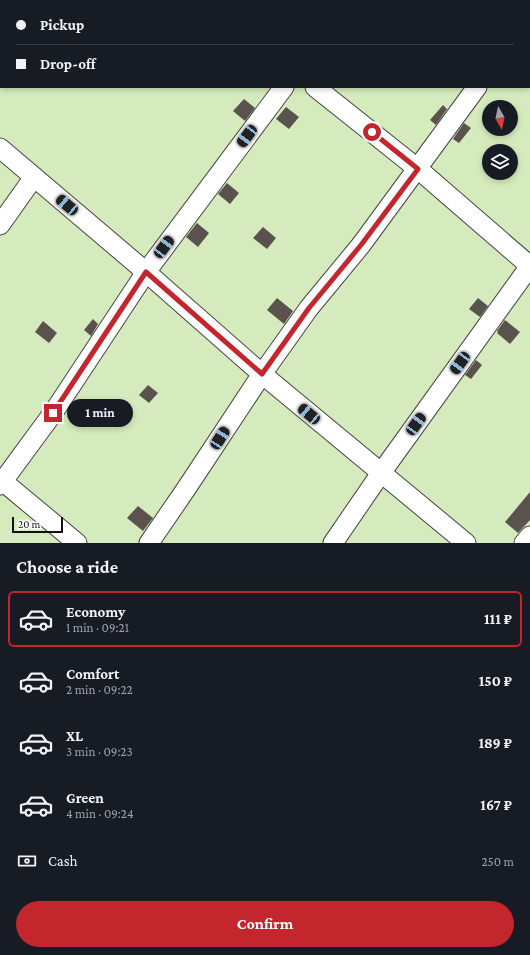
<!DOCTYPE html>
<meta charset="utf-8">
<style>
:root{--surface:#171b24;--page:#242831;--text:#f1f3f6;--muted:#9ea1a6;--line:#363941;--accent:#c4262e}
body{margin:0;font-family:"Crimson Pro",serif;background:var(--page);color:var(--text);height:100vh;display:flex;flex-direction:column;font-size:15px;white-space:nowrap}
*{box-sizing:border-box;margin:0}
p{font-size:13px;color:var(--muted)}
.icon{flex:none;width:22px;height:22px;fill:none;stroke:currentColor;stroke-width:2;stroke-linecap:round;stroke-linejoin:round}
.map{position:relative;height:543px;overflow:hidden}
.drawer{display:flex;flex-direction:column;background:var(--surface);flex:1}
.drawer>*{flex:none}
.guide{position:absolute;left:0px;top:0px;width:530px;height:88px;box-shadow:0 2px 6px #0003;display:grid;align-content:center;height:88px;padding:0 16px;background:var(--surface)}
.needle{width:26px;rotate:171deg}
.buttons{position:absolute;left:482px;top:100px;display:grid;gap:8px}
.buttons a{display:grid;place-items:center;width:36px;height:36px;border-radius:50%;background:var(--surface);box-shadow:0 2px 6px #0003;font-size:20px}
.scale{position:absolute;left:12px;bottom:10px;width:51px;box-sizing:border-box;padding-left:4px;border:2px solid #111;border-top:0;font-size:11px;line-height:14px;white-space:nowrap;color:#111;-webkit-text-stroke:3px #fff;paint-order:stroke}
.end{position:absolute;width:18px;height:18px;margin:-9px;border:5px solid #c4262e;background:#fff;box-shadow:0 0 0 2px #fff}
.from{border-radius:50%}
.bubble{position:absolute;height:28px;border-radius:14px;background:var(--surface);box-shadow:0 2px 6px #0003;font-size:13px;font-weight:700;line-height:28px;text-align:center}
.car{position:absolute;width:12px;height:24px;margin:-12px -6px;border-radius:5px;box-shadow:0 0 3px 1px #0007;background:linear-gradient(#222 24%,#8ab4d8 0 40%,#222 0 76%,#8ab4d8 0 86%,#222 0)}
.guide b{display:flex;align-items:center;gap:14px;height:38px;font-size:15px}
.guide b+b{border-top:1px solid var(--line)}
.guide i{width:10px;height:10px;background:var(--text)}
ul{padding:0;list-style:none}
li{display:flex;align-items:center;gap:12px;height:56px;margin:0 8px 6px;padding:0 8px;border:2px solid transparent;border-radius:6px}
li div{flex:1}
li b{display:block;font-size:15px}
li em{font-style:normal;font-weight:700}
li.on{border-color:var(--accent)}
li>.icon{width:36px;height:36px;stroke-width:1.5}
h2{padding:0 16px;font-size:18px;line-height:48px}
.pay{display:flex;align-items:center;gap:10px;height:44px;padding:0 16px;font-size:15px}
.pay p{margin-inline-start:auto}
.primary-button{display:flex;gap:8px;margin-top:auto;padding:8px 16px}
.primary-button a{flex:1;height:46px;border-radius:24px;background:var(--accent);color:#fff;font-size:16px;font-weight:700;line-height:46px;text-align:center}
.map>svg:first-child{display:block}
.green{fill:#d5ebbd;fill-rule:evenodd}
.building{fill:#5a524d}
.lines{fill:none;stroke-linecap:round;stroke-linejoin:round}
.minor-casing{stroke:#444;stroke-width:21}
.minor{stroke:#fff;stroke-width:19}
.route{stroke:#c4262e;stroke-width:5}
</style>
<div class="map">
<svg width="530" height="543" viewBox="0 0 530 543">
<rect width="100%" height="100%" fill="#fffdf5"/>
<path class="green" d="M0,0h530v543h-530zM1,1h528v86h-528zM489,107h22v22h-22zM489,151h22v22h-22z"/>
<g class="building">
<path d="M244,99l11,9 -10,13 -12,-10z"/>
<path d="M443,105l4,4 -11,16 -6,-5z"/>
<path d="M286,107l13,10 -10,12 -13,-10z"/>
<path d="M464,123l7,5 -12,15 -6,-4z"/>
<path d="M227,183l12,10 -9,11 -12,-10z"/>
<path d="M197,223l12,10 -11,14 -12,-10z"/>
<path d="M263,227l13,11 -9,11 -14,-11z"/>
<path d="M277,298l16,13 -9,13 -17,-14z"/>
<path d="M478,298l10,8 -8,11 -11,-8z"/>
<path d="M93,319l5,5 -7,12 -7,-6z"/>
<path d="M505,320l15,12 -10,12 -13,-11 1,-1 -1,-1z"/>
<path d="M43,321l14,12 -8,10 -14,-11z"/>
<path d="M476,360l6,5 -11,14 -6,-4z"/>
<path d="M148,385l10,8 -9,10 -10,-8z"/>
<path d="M530,492v28l-12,13 -13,-11z"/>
<path d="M138,506l15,12 -10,13 -16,-13z"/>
</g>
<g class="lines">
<defs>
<g id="minor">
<path d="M213,0l1,1"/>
<path d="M21,1l1,-1"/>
<path d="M349,1l1,-1"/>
<path d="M529,15l1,-1"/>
<path d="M0,24l1,-1"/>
<path d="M315,87l103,82 112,97"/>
<path d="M0,148l146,124 116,102 204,169"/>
<path d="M0,225l34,-48"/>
<path d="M0,479l77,64"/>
<path d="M0,485l53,-72 93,-141 138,-185"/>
<path d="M149,543l37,-54 76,-115 47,-66 52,-63 116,-158"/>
<path d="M333,543l48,-70 149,-207"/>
<path d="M524,543l6,-7"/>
</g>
</defs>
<use href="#minor" class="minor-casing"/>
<use href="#minor" class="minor"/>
</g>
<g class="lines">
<path class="route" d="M53,413l93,-141 116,102 47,-66 52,-63 57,-76 -46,-37"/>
</g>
</svg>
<div class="buttons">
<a><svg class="needle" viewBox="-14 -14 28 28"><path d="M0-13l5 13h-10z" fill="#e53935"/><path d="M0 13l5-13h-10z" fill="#9ea1a6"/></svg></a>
<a><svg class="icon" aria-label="layers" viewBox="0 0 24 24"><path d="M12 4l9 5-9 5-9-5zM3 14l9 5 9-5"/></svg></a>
</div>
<div class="scale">20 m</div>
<i class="end from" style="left:372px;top:132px"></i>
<i class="end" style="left:53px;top:413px"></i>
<div class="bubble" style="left:67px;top:399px;width:66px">1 min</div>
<i class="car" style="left:247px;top:136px;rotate:217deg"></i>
<i class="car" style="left:67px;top:205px;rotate:310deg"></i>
<i class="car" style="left:164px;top:247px;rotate:37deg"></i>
<i class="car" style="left:460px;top:363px;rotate:216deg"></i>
<i class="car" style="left:309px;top:414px;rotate:310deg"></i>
<i class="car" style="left:416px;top:424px;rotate:36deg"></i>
<i class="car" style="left:220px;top:438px;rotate:33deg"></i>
<div class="guide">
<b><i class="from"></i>Pickup</b>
<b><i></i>Drop-off</b>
</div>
</div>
<section class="drawer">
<h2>Choose a ride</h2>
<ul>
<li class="on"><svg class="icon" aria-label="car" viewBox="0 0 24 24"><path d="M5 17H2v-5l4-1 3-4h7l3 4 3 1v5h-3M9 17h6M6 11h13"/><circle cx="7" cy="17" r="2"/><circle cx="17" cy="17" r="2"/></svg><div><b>Economy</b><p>1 min · 09:21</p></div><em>111 ₽</em></li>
<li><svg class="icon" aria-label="car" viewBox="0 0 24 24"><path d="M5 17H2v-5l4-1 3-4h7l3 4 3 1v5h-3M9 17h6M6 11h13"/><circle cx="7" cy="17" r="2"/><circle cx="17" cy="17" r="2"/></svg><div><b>Comfort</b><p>2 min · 09:22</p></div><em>150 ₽</em></li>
<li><svg class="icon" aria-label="car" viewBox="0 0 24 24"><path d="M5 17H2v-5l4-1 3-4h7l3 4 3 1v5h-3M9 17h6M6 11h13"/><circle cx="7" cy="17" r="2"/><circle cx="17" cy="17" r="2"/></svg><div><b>XL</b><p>3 min · 09:23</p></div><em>189 ₽</em></li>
<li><svg class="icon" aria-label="car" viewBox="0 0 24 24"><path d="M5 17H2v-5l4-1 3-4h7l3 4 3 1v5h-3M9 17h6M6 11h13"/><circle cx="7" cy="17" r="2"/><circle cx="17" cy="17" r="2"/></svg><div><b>Green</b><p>4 min · 09:24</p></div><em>167 ₽</em></li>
</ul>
<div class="pay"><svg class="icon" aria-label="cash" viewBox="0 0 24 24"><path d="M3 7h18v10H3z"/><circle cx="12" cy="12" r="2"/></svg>Cash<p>250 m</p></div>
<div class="primary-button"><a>Confirm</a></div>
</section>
